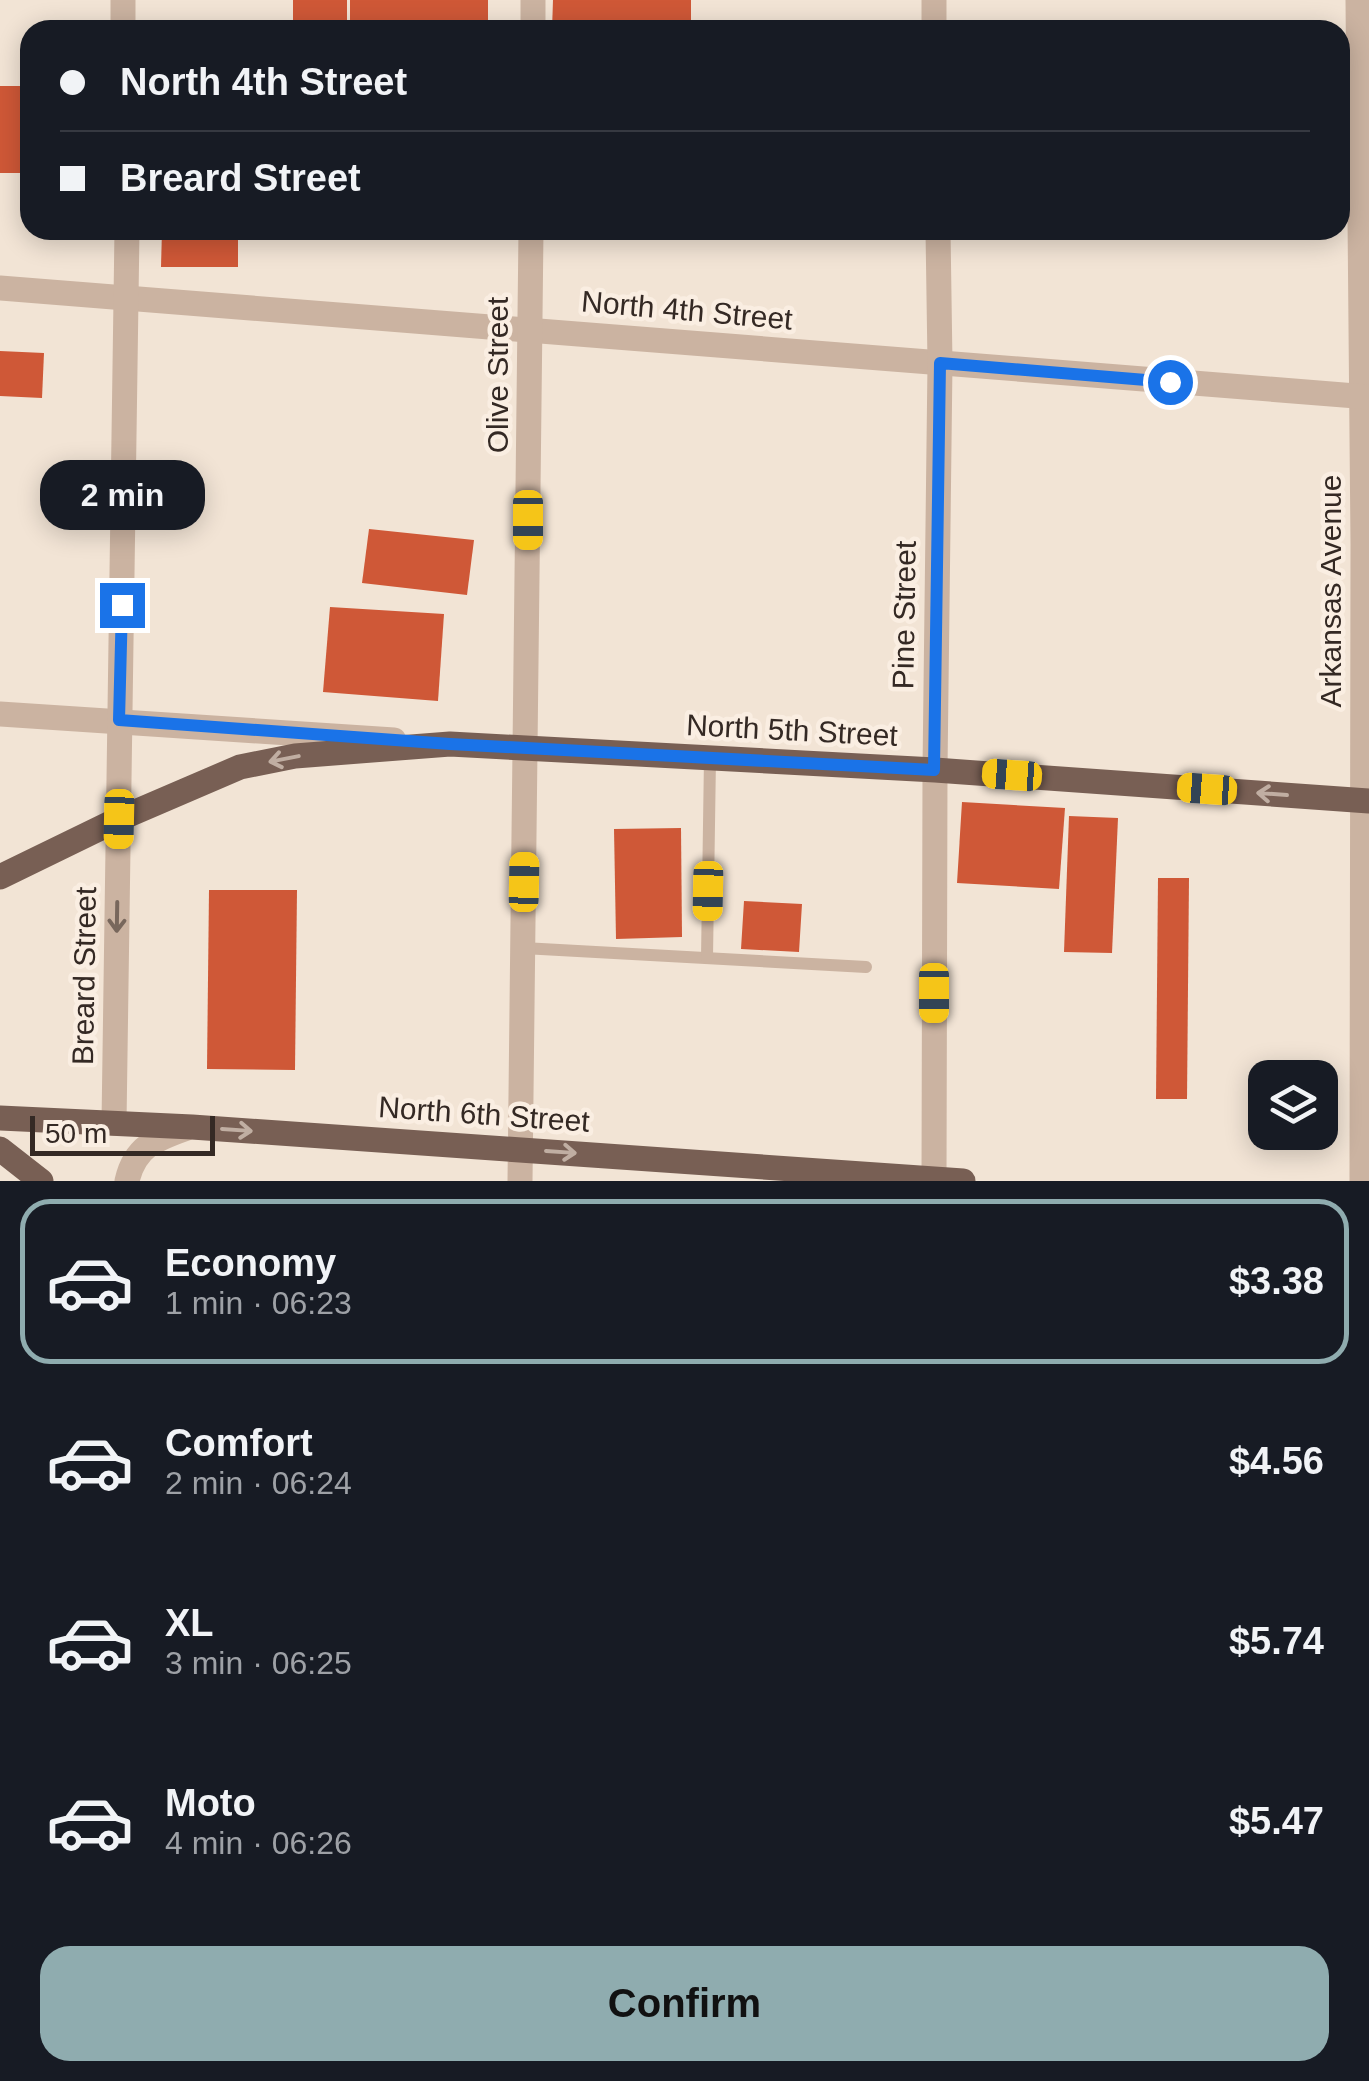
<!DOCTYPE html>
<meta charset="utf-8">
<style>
:root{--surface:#171b24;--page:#242831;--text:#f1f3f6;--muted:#9ea1a6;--line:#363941;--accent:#8facaf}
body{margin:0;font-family:Helvetica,sans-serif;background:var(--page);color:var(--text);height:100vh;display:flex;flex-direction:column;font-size:38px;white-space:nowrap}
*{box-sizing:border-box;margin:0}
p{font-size:32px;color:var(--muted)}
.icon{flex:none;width:55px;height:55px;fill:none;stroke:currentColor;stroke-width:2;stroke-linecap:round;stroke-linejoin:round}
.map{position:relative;height:1181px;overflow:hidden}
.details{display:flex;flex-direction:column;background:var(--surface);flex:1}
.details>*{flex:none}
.hud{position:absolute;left:20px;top:20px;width:1330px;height:220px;border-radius:30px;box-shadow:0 5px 25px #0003;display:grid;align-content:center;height:220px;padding:0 40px;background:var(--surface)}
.tools{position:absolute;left:1248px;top:1060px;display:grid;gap:20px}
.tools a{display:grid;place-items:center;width:90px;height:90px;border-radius:20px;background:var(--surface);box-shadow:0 5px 25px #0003;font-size:50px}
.scale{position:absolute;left:30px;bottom:25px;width:185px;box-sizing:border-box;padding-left:10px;border:5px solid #342924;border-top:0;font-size:28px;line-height:35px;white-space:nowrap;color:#342924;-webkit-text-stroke:8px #faeee2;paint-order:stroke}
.end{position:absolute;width:45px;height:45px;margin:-22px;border:12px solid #1a73e8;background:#fff;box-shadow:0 0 0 5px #fff}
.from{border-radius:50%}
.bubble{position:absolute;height:70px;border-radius:30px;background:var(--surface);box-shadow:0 5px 25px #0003;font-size:32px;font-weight:700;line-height:70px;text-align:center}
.car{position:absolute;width:30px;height:60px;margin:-30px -15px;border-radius:12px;box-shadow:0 0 8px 2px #0007;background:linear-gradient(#f5c518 24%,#345 0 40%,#f5c518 0 76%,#345 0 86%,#f5c518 0)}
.hud b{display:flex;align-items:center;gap:35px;height:95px;font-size:38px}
.hud b+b{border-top:2px solid var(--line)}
.hud i{width:25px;height:25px;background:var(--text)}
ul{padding:18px 0 0;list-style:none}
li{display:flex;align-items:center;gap:30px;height:165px;margin:0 20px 15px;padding:0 20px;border:5px solid transparent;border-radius:30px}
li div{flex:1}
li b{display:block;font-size:38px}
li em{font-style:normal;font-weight:700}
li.selected{border-color:var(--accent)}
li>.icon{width:90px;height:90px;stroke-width:1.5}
.button{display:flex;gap:20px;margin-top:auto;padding:20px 40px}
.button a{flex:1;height:115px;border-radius:30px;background:var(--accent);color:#111;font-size:40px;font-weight:700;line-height:115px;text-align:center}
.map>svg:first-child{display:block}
.building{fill:#cf5837}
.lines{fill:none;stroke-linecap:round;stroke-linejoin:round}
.service{stroke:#cbb3a1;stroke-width:12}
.minor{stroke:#cbb3a1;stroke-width:25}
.tertiary{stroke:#cbb3a1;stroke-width:25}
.primary{stroke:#785f54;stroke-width:25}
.oneway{stroke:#c0aea2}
.oneway2{stroke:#78675c}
.route{stroke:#1a73e8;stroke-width:12}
.labels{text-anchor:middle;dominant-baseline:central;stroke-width:9;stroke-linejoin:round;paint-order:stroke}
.street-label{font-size:30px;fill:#342924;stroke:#faeee2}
</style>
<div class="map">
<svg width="1369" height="1181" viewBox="0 0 1369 1181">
<rect width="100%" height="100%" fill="#f2e4d5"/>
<g class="building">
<rect x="293" y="0" width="54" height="30"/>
<rect x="350" y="0" width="138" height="30"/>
<path d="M553,0h138v30h-139z"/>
<rect x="0" y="86" width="30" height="87"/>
<path d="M162,230h76v37h-77z"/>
<path d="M0,351l44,2 -2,45 -42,-2z"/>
<path d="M369,529l105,11 -7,55 -105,-12z"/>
<path d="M330,607l114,7 -6,87 -115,-9z"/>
<path d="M962,802l103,6 -6,81 -102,-6z"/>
<path d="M1069,816l49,2 -6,135 -48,-1z"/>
<path d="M681,828l1,109 -66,2 -2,-110z"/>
<path d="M1158,878h31l-2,221h-31z"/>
<path d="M209,890h88l-2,180 -88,-1z"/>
<path d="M744,901l58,3 -3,48 -58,-3z"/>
</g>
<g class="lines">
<g class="service">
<path d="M523,948l343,19"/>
<path d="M707,958l3,-200"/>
</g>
<g class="minor">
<path d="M123,0v30"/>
<path d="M1358,0l5,544 -1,637"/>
<path d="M533,30v-30"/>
<path d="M0,288l1369,109"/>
<path d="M0,714l394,26"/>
<path d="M114,1123l13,-893"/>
<path d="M127,1181c8,-35 29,-42 60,-53"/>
<path d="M520,1181l11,-951"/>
</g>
<g class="tertiary">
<path d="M934,0v30"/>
<path d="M934,1181l1,-411 5,-407 -2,-133"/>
</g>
<g class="primary">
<path d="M0,877l119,-58 121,-52 55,-11 155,-12 485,26 434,31"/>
<path d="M0,1118l192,9 771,54"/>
<path d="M0,1149l41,32"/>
</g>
</g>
<defs><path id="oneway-shaft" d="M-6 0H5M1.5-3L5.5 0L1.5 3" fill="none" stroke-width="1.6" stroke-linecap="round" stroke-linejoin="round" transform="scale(2.5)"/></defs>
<g class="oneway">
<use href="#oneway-shaft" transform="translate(284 759) rotate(169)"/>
<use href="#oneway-shaft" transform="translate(1272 794) rotate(-176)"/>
<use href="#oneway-shaft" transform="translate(237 1130) rotate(4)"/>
<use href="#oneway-shaft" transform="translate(561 1152) rotate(4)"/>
</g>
<use class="oneway2" href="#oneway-shaft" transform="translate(117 917) rotate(91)"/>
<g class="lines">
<path class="route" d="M122,605l-3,115 331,24 484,26 6,-407 230,19"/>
</g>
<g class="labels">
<g class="street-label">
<text transform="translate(687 310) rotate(5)">North 4th Street</text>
<text transform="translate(497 375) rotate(-90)">Olive Street</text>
<text transform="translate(1330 591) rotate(-90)">Arkansas Avenue</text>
<text transform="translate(904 615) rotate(-89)">Pine Street</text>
<text transform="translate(792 730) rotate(3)">North 5th Street</text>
<text transform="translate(84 976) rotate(-89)">Breard Street</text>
<text transform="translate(484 1114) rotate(4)">North 6th Street</text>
</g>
</g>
</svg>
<div class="tools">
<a><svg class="icon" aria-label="layers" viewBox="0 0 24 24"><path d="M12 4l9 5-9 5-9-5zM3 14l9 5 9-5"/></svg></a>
</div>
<div class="scale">50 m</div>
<i class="end from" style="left:1170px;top:382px"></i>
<i class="end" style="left:122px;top:605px"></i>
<div class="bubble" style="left:40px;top:460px;width:165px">2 min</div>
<i class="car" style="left:528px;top:520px;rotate:180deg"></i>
<i class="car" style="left:1012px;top:775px;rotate:274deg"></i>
<i class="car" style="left:1207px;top:789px;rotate:274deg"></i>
<i class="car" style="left:119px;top:819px;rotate:181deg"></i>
<i class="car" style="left:524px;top:882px;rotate:1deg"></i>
<i class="car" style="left:708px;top:891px;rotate:181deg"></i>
<i class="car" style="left:934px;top:993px;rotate:180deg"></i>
<div class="hud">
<b><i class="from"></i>North 4th Street</b>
<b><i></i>Breard Street</b>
</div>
</div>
<section class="details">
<ul>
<li class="selected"><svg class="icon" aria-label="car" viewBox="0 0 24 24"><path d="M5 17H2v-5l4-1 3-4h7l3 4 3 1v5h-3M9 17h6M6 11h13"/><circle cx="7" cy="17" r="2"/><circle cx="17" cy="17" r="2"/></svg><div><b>Economy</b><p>1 min · 06:23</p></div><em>$3.38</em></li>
<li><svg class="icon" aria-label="car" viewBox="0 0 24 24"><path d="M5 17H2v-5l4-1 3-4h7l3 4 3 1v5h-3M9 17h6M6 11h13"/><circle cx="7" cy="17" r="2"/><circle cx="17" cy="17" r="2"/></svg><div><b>Comfort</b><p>2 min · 06:24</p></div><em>$4.56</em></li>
<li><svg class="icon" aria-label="car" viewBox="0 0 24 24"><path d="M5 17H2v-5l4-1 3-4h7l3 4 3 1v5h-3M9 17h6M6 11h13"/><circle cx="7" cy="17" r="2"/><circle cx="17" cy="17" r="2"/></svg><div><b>XL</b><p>3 min · 06:25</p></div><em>$5.74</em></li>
<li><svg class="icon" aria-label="car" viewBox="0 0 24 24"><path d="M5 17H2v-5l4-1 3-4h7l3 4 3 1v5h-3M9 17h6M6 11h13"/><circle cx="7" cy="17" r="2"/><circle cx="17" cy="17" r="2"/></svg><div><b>Moto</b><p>4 min · 06:26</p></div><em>$5.47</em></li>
</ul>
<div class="button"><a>Confirm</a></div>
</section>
